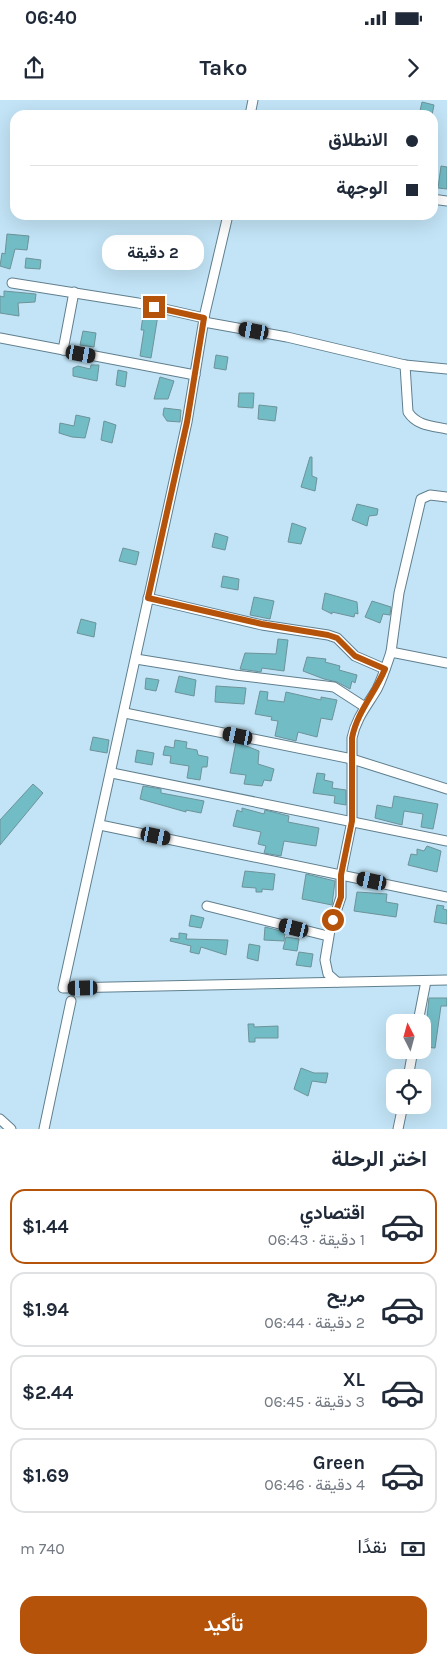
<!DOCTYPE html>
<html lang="ar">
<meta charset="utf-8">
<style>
:root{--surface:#fff;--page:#f2f2f3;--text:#1f2937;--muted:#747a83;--line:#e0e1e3;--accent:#b45309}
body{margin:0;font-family:Karla,Vazirmatn,sans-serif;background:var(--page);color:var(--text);direction:rtl;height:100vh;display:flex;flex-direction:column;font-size:19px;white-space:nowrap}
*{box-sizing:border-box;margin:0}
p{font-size:16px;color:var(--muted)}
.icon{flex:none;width:28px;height:28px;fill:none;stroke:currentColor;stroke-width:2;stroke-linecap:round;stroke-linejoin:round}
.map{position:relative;height:1029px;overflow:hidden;direction:ltr}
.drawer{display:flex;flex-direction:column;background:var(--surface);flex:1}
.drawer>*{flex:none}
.guide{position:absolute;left:10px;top:10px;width:428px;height:110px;border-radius:15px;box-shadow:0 5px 20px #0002;direction:rtl;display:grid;align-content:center;height:110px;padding:0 20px;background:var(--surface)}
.needle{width:32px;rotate:354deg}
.controls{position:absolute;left:386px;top:914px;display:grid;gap:10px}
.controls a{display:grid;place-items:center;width:45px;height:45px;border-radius:10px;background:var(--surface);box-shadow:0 5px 20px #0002;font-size:25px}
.end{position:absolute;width:22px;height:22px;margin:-11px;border:6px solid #b45309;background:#fff;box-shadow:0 0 0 2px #fff}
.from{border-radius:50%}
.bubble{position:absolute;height:35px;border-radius:15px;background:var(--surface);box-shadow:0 5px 20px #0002;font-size:16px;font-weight:700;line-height:35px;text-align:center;direction:rtl}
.car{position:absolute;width:15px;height:30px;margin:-15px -8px;border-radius:6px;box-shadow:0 0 4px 1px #0007;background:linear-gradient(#222 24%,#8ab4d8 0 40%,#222 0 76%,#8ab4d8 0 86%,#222 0)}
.guide b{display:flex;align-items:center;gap:18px;height:48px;font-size:19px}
.guide b+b{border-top:1px solid var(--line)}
.guide i{width:12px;height:12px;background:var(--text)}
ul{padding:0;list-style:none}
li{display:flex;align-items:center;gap:15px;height:75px;margin:0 10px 8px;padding:0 10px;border:2px solid var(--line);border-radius:15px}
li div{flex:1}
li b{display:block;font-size:19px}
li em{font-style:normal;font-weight:700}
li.selected{border-color:var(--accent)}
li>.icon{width:45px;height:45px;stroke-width:1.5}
h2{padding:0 20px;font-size:22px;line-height:60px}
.pay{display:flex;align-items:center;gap:12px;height:55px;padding:0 20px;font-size:19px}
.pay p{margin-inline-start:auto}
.primary-button{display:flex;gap:10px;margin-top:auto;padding:10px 20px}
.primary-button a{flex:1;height:58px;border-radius:15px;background:var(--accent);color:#fff;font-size:20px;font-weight:700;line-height:58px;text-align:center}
.status{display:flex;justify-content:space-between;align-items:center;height:35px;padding:0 25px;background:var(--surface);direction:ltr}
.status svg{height:14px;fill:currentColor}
header{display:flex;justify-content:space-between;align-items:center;height:65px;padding:0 20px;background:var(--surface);font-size:22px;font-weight:700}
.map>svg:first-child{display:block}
.building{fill:#72bcc6;stroke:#6d9399}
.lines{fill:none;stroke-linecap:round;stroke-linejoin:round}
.street-casing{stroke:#607f8e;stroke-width:11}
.street{stroke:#fff;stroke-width:9}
.route{stroke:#b45309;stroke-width:6}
</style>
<div class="status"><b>06:40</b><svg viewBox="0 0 49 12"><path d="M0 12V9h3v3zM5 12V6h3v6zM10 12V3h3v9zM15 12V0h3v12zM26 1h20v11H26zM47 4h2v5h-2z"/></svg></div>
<header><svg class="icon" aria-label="forward" viewBox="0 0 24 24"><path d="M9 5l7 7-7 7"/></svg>Tako<svg class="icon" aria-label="share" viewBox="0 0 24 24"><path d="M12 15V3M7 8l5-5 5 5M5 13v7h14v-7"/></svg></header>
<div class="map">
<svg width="447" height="1029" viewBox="0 0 447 1029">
<rect width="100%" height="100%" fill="#c2e4f6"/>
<g class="building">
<path d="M422,2l12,3 -2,10h-13z"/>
<path d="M441,66l6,1v22l-9,-1z"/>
<path d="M7,134l22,2 -2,14 -12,-1 -5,20 -10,-3 2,-13 3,1z"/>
<path d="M26,158l15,2 -1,9 -15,-1z"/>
<path d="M4,191l32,3 -1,8 -17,1 1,13 -19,-3v-17l4,1z"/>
<path d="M150,215h8l-7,43 -11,-2 4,-26h-3l2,-14 8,1z"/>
<path d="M83,231l13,2 -2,14 -14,-2z"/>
<path d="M216,255l12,2 -2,13 -12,-2z"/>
<path d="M91,265h8l-2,16 -24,-5v-8l5,-2 12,3z"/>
<path d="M118,270l9,2 -2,15 -9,-2z"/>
<path d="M160,277l14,4 -6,18h-14z"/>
<path d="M239,293h15l-1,15 -15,-1z"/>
<path d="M259,305l18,2 -2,14 -17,-2z"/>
<path d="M164,308l17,2 -1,12 -13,-1 -4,-6z"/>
<path d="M76,315l14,3 -5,20 -13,-1 -13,-4 1,-10 14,3z"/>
<path d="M104,321l12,4 -4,18 -11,-3z"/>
<path d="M310,357h2v19l5,2 -2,13 -14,-4z"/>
<path d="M357,404l21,5 -1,6 -8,1 -2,10 -15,-6z"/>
<path d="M292,423l14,5 -5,16 -13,-2z"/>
<path d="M215,433l13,4 -3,13 -13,-3z"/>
<path d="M123,448l16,4 -3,13 -17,-4z"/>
<path d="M223,476l16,3 -1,11 -17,-3z"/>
<path d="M325,493l32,9 1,12 -3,-1 -1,4 -22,-5v2l-10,-5z"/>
<path d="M254,497l20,4 -4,18 -20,-4z"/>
<path d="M372,501l19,6 -1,8 -7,-1 -3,9 -15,-6z"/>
<path d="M81,519l15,4 -2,14 -17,-4z"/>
<path d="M278,539l10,1 -4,31 -22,-3 -1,4 -21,-3 5,-16 31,1z"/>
<path d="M307,557l19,2 -1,3 15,4 -1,4 18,5 -2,8 -3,-2 -2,8 -13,-7 -13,-3 -21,-8z"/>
<path d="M179,576l17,4 -2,16 -19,-4z"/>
<path d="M146,578l13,2 -3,11 -11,-2z"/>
<path d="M216,586l30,2 -2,16 -29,-2z"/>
<path d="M260,591l8,1 -1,8 17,2 2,-10 35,8v-3l16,3 -5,20 -11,-2 -4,19 -19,-5 -2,9 -21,-5 3,-15 -7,-1 1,-3 -17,-3z"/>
<path d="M93,637l16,3 -2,13 -17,-3z"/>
<path d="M175,640l12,2 -1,6 11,2 1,5 10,2 -1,10h-5l-2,13 -13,-2 2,-12 -19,-3 1,-7 -8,-1 2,-9 9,2z"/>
<path d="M236,642l23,9 -1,13 16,5 -3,12 -7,-1 -2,6 -18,-2 2,-9 -16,-2z"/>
<path d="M137,650l17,3 -2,12 -17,-3z"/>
<path d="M317,673l8,1 -1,6 9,2 -1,6 14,2v15l-12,-2 1,-7 -22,-3z"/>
<path d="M33,684l10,9 -43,52v-25z"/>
<path d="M143,686l18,3v4l43,8 -3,12 -15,-3v2l-46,-13z"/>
<path d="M394,696l44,8 -5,25 -12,-2 2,-13 -19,-3 -2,14 -27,-7 2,-13 15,3z"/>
<path d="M242,708l22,6 1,-4 24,6 -1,6 31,6 -3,18 -32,-5 -3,15 -17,-3 2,-7 -8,-2 3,-12 -28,-6 4,-16 5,2z"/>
<path d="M427,746l14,5 -4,21 -29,-7 3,-11 6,1v-6l7,2z"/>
<path d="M245,771l30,3 -2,16 -11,-1v3h-6v-4l-14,-1z"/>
<path d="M306,774l29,7 -3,24 -30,-6z"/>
<path d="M357,792l30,2 -1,8 12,2 -2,13 -42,-6z"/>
<path d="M437,805l7,1 -1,3 4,1v14l-13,-2z"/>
<path d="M191,815l13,3 -3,10 -12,-2z"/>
<path d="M265,827l20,5 -1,9 -20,-1z"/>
<path d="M179,833l8,1 -1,5 42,1 -2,15 -25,-8 -2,7 -9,-2 1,-6 -21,-5 1,-3 8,1z"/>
<path d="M286,837l13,2 -2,12 -14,-2z"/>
<path d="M249,844l11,2 -2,15 -11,-3z"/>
<path d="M299,852l14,2 -2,13 -15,-2z"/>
<path d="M429,898h18v8h-6l-6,42 -11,-1z"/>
<path d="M248,924h6v3l24,-1v12h-23v4h-6z"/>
<path d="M301,968l13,5h14l-2,10 -14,-2 -4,15 -14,-7z"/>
</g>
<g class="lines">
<defs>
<g id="street">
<path d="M250,15l3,-15"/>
<path d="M432,99l15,2"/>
<path d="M228,115l-23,98 -18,109 -124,566 384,-8"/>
<path d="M12,183l126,20 66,15"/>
<path d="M204,222l83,15 118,28 42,4"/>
<path d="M0,238l195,37"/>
<path d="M63,250l11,-58"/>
<path d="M405,265l3,47c9,14 24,14 39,17"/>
<path d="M148,498l114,27 66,10 9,3 18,18 30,13"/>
<path d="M391,552l8,-59 22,-94 9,-4 17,2"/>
<path d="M136,559l99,16 99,12 31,20"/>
<path d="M125,613l227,46 95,30"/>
<path d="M112,673l335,68"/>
<path d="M100,725l347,72"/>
<path d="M207,806l121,30"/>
<path d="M337,882l-9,-8 -3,-14 5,-30 11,-33v-22l11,-54v-83c4,-20 15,-32 25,-49 6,-12 10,-25 14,-37l56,11"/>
<path d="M418,922l8,-41"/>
<path d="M408,978l5,-28"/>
<path d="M0,1019l11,10"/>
<path d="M44,1029l27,-128"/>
<path d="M398,1029l5,-24"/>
</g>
</defs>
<use href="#street" class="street-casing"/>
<use href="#street" class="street"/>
</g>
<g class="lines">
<path class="route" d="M154,207l50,11 -17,104 -39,176 114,26 66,11 9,3 18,18 30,13c-10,24 -28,43 -33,69v83l-11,54v22l-8,23"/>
</g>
</svg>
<div class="controls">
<a><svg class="needle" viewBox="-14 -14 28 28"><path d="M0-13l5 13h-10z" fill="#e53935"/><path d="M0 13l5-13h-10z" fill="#747a83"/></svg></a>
<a><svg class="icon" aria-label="locate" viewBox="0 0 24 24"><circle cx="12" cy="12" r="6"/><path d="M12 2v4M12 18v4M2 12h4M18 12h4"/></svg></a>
</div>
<i class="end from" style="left:333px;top:820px"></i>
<i class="end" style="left:154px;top:207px"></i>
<div class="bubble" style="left:102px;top:135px;width:102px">2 دقيقة</div>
<i class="car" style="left:254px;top:231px;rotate:280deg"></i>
<i class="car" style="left:81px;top:254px;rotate:100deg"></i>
<i class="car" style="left:238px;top:636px;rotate:282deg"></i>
<i class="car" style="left:156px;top:736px;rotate:102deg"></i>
<i class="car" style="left:372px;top:781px;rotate:282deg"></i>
<i class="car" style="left:294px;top:828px;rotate:284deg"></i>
<i class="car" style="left:83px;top:888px;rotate:269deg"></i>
<div class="guide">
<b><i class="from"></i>الانطلاق</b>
<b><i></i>الوجهة</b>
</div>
</div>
<section class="drawer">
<h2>اختر الرحلة</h2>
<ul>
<li class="selected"><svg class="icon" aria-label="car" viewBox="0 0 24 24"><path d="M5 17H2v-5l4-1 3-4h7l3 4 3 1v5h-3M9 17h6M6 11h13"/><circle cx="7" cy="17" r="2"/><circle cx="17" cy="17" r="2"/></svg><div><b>اقتصادي</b><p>1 دقيقة · 06:43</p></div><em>$1.44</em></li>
<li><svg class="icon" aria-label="car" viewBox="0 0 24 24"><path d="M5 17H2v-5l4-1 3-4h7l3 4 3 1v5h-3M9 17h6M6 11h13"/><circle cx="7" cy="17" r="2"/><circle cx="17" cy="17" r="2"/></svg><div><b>مريح</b><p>2 دقيقة · 06:44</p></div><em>$1.94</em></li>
<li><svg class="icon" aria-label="car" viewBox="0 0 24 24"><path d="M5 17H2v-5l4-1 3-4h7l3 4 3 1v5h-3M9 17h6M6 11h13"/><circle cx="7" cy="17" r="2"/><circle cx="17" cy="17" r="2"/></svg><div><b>XL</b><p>3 دقيقة · 06:45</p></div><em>$2.44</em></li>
<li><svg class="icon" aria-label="car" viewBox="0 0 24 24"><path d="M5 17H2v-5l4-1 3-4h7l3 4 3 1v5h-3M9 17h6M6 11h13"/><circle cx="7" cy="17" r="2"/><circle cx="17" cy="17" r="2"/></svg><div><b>Green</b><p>4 دقيقة · 06:46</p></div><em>$1.69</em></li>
</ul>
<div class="pay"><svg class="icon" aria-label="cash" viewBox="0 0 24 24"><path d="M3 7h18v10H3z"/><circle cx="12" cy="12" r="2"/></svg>نقدًا<p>740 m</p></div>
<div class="primary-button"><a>تأكيد</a></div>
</section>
